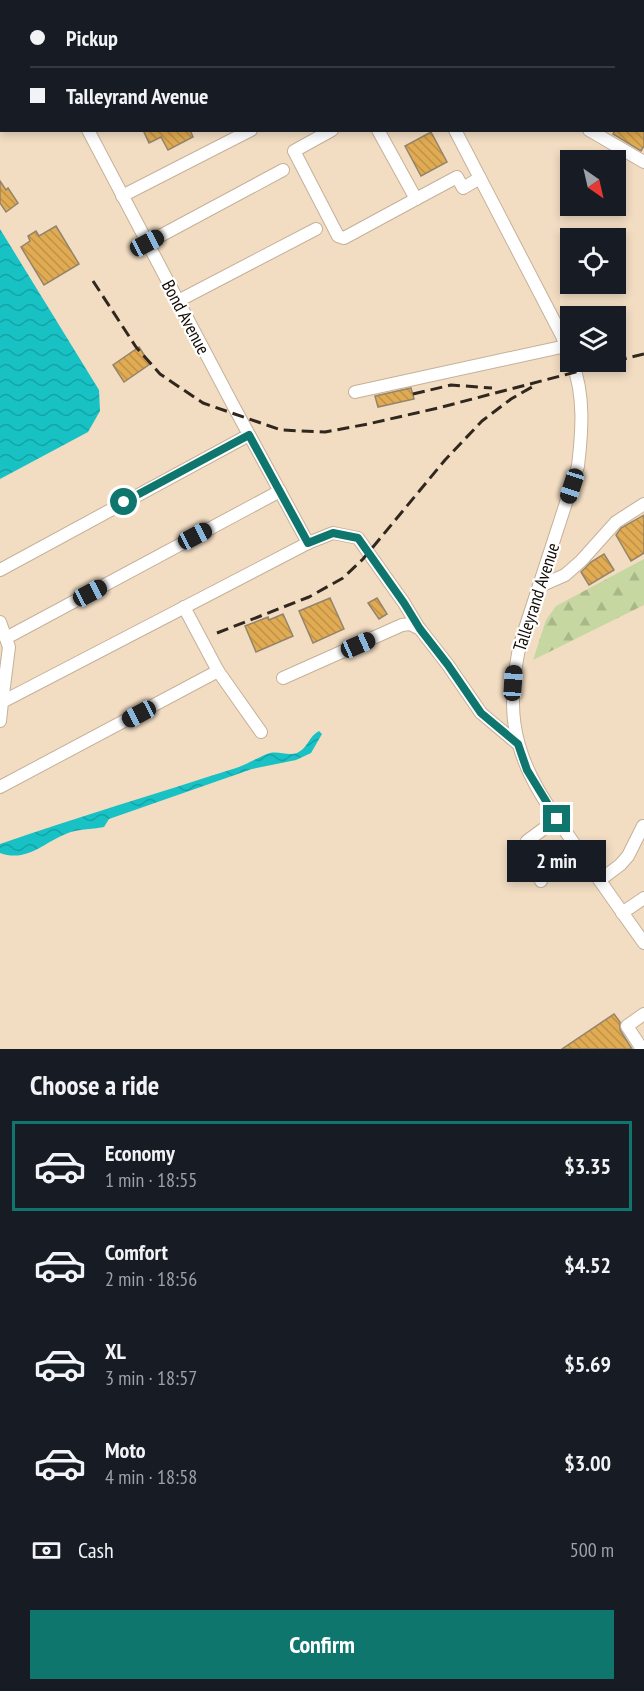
<!DOCTYPE html>
<meta charset="utf-8">
<style>
:root{--surface:#171b24;--page:#20242c;--text:#f1f3f6;--muted:#9ea1a6;--line:#363941;--accent:#0f766e}
body{margin:0;font-family:"PT Sans Narrow",sans-serif;background:var(--page);color:var(--text);height:100vh;display:flex;flex-direction:column;font-size:22px;white-space:nowrap}
*{box-sizing:border-box;margin:0}
p{font-size:20px;color:var(--muted)}
.icon{flex:none;width:33px;height:33px;fill:none;stroke:currentColor;stroke-width:2;stroke-linecap:round;stroke-linejoin:round}
.map{position:relative;height:1049px;overflow:hidden}
.panel{display:flex;flex-direction:column;background:var(--surface);flex:1}
.panel>*{flex:none}
.hud{position:absolute;left:0px;top:0px;width:645px;height:132px;box-shadow:0 3px 9px #0003;display:grid;align-content:center;height:132px;padding:0 30px;background:var(--surface)}
.needle{width:39px;rotate:146deg}
.fabs{position:absolute;left:560px;top:150px;display:grid;gap:12px}
.fabs a{display:grid;place-items:center;width:66px;height:66px;border-radius:0px;background:var(--surface);box-shadow:0 3px 9px #0003;font-size:30px}
.end{position:absolute;width:27px;height:27px;margin:-14px;border:8px solid #0f766e;background:#fff;box-shadow:0 0 0 3px #fff}
.from{border-radius:50%}
.bubble{position:absolute;height:42px;border-radius:0px;background:var(--surface);box-shadow:0 3px 9px #0003;font-size:20px;font-weight:700;line-height:42px;text-align:center}
.car{position:absolute;width:18px;height:36px;margin:-18px -9px;border-radius:8px;box-shadow:0 0 4px 2px #0007;background:linear-gradient(#222 24%,#8ab4d8 0 40%,#222 0 76%,#8ab4d8 0 86%,#222 0)}
.hud b{display:flex;align-items:center;gap:21px;height:57px;font-size:22px}
.hud b+b{border-top:2px solid var(--line)}
.hud i{width:15px;height:15px;background:var(--text)}
ul{padding:0;list-style:none}
li{display:flex;align-items:center;gap:18px;height:90px;margin:0 12px 9px;padding:0 18px;border:3px solid transparent;border-radius:0px}
li div{flex:1}
li b{display:block;font-size:22px}
li em{font-style:normal;font-weight:700}
li.active{border-color:var(--accent)}
li>.icon{width:54px;height:54px;stroke-width:1.5}
h2{padding:0 30px;font-size:27px;line-height:72px}
.pay{display:flex;align-items:center;gap:15px;height:66px;padding:0 30px;font-size:22px}
.pay p{margin-inline-start:auto}
.action{display:flex;gap:12px;margin-top:auto;padding:12px 30px}
.action a{flex:1;height:69px;border-radius:0px;background:var(--accent);color:#fff;font-size:24px;font-weight:700;line-height:69px;text-align:center}
.map>svg:first-child{display:block}
.forest{fill:url(#forest-firs)}
.water{fill:url(#water-waves)}
.building{fill:url(#building-back-hatch);stroke:#94846b;stroke-width:1.5}
.lines{fill:none;stroke-linecap:round;stroke-linejoin:round}
.minor-casing{stroke:#c5b198;stroke-width:14}
.minor{stroke:#fff;stroke-width:12}
.rail{stroke:#30271e;stroke-width:3;stroke-dasharray:12 6;stroke-linecap:butt}
.route{stroke:#0f766e;stroke-width:8}
.labels{text-anchor:middle;dominant-baseline:central;stroke-width:4.5;stroke-linejoin:round;paint-order:stroke}
.street-label{font-size:18px;fill:#110a03;stroke:#fff}
</style>
<div class="map">
<svg width="644" height="1049" viewBox="0 0 644 1049">
<defs>
<pattern id="forest-firs" width="22" height="20" patternUnits="userSpaceOnUse" patternTransform="scale(1.5)"><rect width="22" height="20" fill="#c6d7a1"/><path d="M5 1l3.5 6h-7zM16 11l3.5 6h-7z" fill="#a9b789"/></pattern>
<pattern id="water-waves" width="16" height="10" patternUnits="userSpaceOnUse" patternTransform="scale(1.5)"><rect width="16" height="10" fill="#17c1c4"/><path d="M0 5q4-4 8 0t8 0" fill="none" stroke="#14a4a7"/></pattern>
<pattern id="building-back-hatch" width="6" height="6" patternUnits="userSpaceOnUse" patternTransform="scale(1.5)"><rect width="6" height="6" fill="#e0ab53"/><path d="M-1 5l2 2M0 0l6 6M5-1l2 2" fill="none" stroke="#bf9247"/></pattern>
</defs>
<rect width="100%" height="100%" fill="#f2ddc3"/>
<path class="forest" d="M644,559v46l-111,55 13,-40 10,-14z"/>
<g class="water">
<path d="M0,229l99,161 1,21 -12,21 -88,47z"/>
<path d="M319,731l3,3 -11,19 -15,7 -44,9 -143,50 -5,8c-10,2 -20,2 -29,4 -27,6 -45,33 -75,22v-9c78,-27 158,-51 236,-76 12,-4 24,-12 34,-15 9,-2 18,3 27,0 11,-5 12,-17 22,-22z"/>
</g>
<g class="building">
<path d="M143,130h47l3,7 -25,13 -7,-13 -12,6z"/>
<path d="M615,130h29v16l-3,5 -28,-17z"/>
<path d="M431,132l16,30 -26,14 -16,-30z"/>
<path d="M0,181l6,9 2,-2 10,15 -12,9 -6,-9z"/>
<path d="M56,226l23,38 -35,21 -23,-38 9,-6 -2,-5 8,-5 3,5z"/>
<path d="M139,347l11,17 -26,18 -11,-17z"/>
<path d="M411,388l3,11 -36,8 -3,-11z"/>
<path d="M644,515v38l-13,8 -15,-26 5,-7z"/>
<path d="M604,554l10,16 -25,15 -8,-13 10,-10z"/>
<path d="M330,598l14,31 -31,14 -14,-32z"/>
<path d="M377,598l10,16 -8,5 -11,-16z"/>
<path d="M283,614l10,22 -37,16 -11,-26 23,-9 1,3z"/>
<path d="M614,1014l6,8v8l12,19h-70z"/>
</g>
<g class="lines">
<defs>
<g id="minor">
<path d="M22,0l1,2"/>
<path d="M359,0v2"/>
<path d="M389,0v2"/>
<path d="M417,2h9"/>
<path d="M503,2l3,-2"/>
<path d="M597,2l1,-2"/>
<path d="M332,130l-38,21 44,85 6,2 72,-39"/>
<path d="M378,130l38,69 41,-22 6,11 17,-10"/>
<path d="M455,130l107,206 8,21"/>
<path d="M589,130l55,32"/>
<path d="M122,196l129,-66"/>
<path d="M147,243l136,-73"/>
<path d="M178,301l138,-72"/>
<path d="M572,362c13,33 10,70 6,104l-58,178c-7,33 -11,68 -1,101 10,37 34,68 56,100 23,33 46,66 69,98"/>
<path d="M355,392l211,-46"/>
<path d="M308,543l25,-10 25,5 46,65 15,25"/>
<path d="M0,570l249,-135"/>
<path d="M540,586l25,-11 16,-14 35,-39 28,-18"/>
<path d="M0,622l9,25 -7,55"/>
<path d="M6,638l274,-147"/>
<path d="M218,671l43,61"/>
<path d="M283,678l119,-53 8,-1 10,5 28,36 33,48 37,31"/>
<path d="M0,721l2,-19 306,-159 -74,-136 -146,-277"/>
<path d="M0,787l218,-116 -34,-64"/>
<path d="M600,880l20,-15 8,-9 15,-30"/>
<path d="M541,881l-3,-20 -11,-20 30,-22"/>
<path d="M622,913l22,-15"/>
<path d="M642,1049l-15,-23 17,-12"/>
</g>
</defs>
<use href="#minor" class="minor-casing"/>
<use href="#minor" class="minor"/>
<g class="rail">
<path d="M93,281l43,66 24,27 43,29 78,27 44,2 43,-8 70,-16 176,-46"/>
<path d="M615,361l29,-7"/>
<path d="M413,394l38,-9 41,3"/>
<path d="M217,633l92,-36 34,-19 20,-19 82,-99 37,-39 29,-22 21,-12"/>
</g>
</g>
<g class="lines">
<path class="route" d="M124,502l125,-67 59,108 25,-10 25,5 46,65 16,26 28,36 33,48 37,31 9,26 30,49"/>
</g>
<g class="labels">
<g class="street-label">
<text transform="translate(186 317) rotate(62)">Bond Avenue</text>
<text transform="translate(536 597) rotate(-72)">Talleyrand Avenue</text>
</g>
</g>
</svg>
<div class="fabs">
<a><svg class="needle" viewBox="-14 -14 28 28"><path d="M0-13l5 13h-10z" fill="#e53935"/><path d="M0 13l5-13h-10z" fill="#9ea1a6"/></svg></a>
<a><svg class="icon" aria-label="locate" viewBox="0 0 24 24"><circle cx="12" cy="12" r="6"/><path d="M12 2v4M12 18v4M2 12h4M18 12h4"/></svg></a>
<a><svg class="icon" aria-label="layers" viewBox="0 0 24 24"><path d="M12 4l9 5-9 5-9-5zM3 14l9 5 9-5"/></svg></a>
</div>
<i class="end from" style="left:124px;top:502px"></i>
<i class="end" style="left:557px;top:819px"></i>
<div class="bubble" style="left:507px;top:840px;width:99px">2 min</div>
<i class="car" style="left:147px;top:243px;rotate:62deg"></i>
<i class="car" style="left:572px;top:486px;rotate:198deg"></i>
<i class="car" style="left:195px;top:536px;rotate:62deg"></i>
<i class="car" style="left:90px;top:593px;rotate:62deg"></i>
<i class="car" style="left:358px;top:645px;rotate:66deg"></i>
<i class="car" style="left:513px;top:683px;rotate:4deg"></i>
<i class="car" style="left:139px;top:714px;rotate:242deg"></i>
<div class="hud">
<b><i class="from"></i>Pickup</b>
<b><i></i>Talleyrand Avenue</b>
</div>
</div>
<section class="panel">
<h2>Choose a ride</h2>
<ul>
<li class="active"><svg class="icon" aria-label="car" viewBox="0 0 24 24"><path d="M5 17H2v-5l4-1 3-4h7l3 4 3 1v5h-3M9 17h6M6 11h13"/><circle cx="7" cy="17" r="2"/><circle cx="17" cy="17" r="2"/></svg><div><b>Economy</b><p>1 min · 18:55</p></div><em>$3.35</em></li>
<li><svg class="icon" aria-label="car" viewBox="0 0 24 24"><path d="M5 17H2v-5l4-1 3-4h7l3 4 3 1v5h-3M9 17h6M6 11h13"/><circle cx="7" cy="17" r="2"/><circle cx="17" cy="17" r="2"/></svg><div><b>Comfort</b><p>2 min · 18:56</p></div><em>$4.52</em></li>
<li><svg class="icon" aria-label="car" viewBox="0 0 24 24"><path d="M5 17H2v-5l4-1 3-4h7l3 4 3 1v5h-3M9 17h6M6 11h13"/><circle cx="7" cy="17" r="2"/><circle cx="17" cy="17" r="2"/></svg><div><b>XL</b><p>3 min · 18:57</p></div><em>$5.69</em></li>
<li><svg class="icon" aria-label="car" viewBox="0 0 24 24"><path d="M5 17H2v-5l4-1 3-4h7l3 4 3 1v5h-3M9 17h6M6 11h13"/><circle cx="7" cy="17" r="2"/><circle cx="17" cy="17" r="2"/></svg><div><b>Moto</b><p>4 min · 18:58</p></div><em>$3.00</em></li>
</ul>
<div class="pay"><svg class="icon" aria-label="cash" viewBox="0 0 24 24"><path d="M3 7h18v10H3z"/><circle cx="12" cy="12" r="2"/></svg>Cash<p>500 m</p></div>
<div class="action"><a>Confirm</a></div>
</section>
